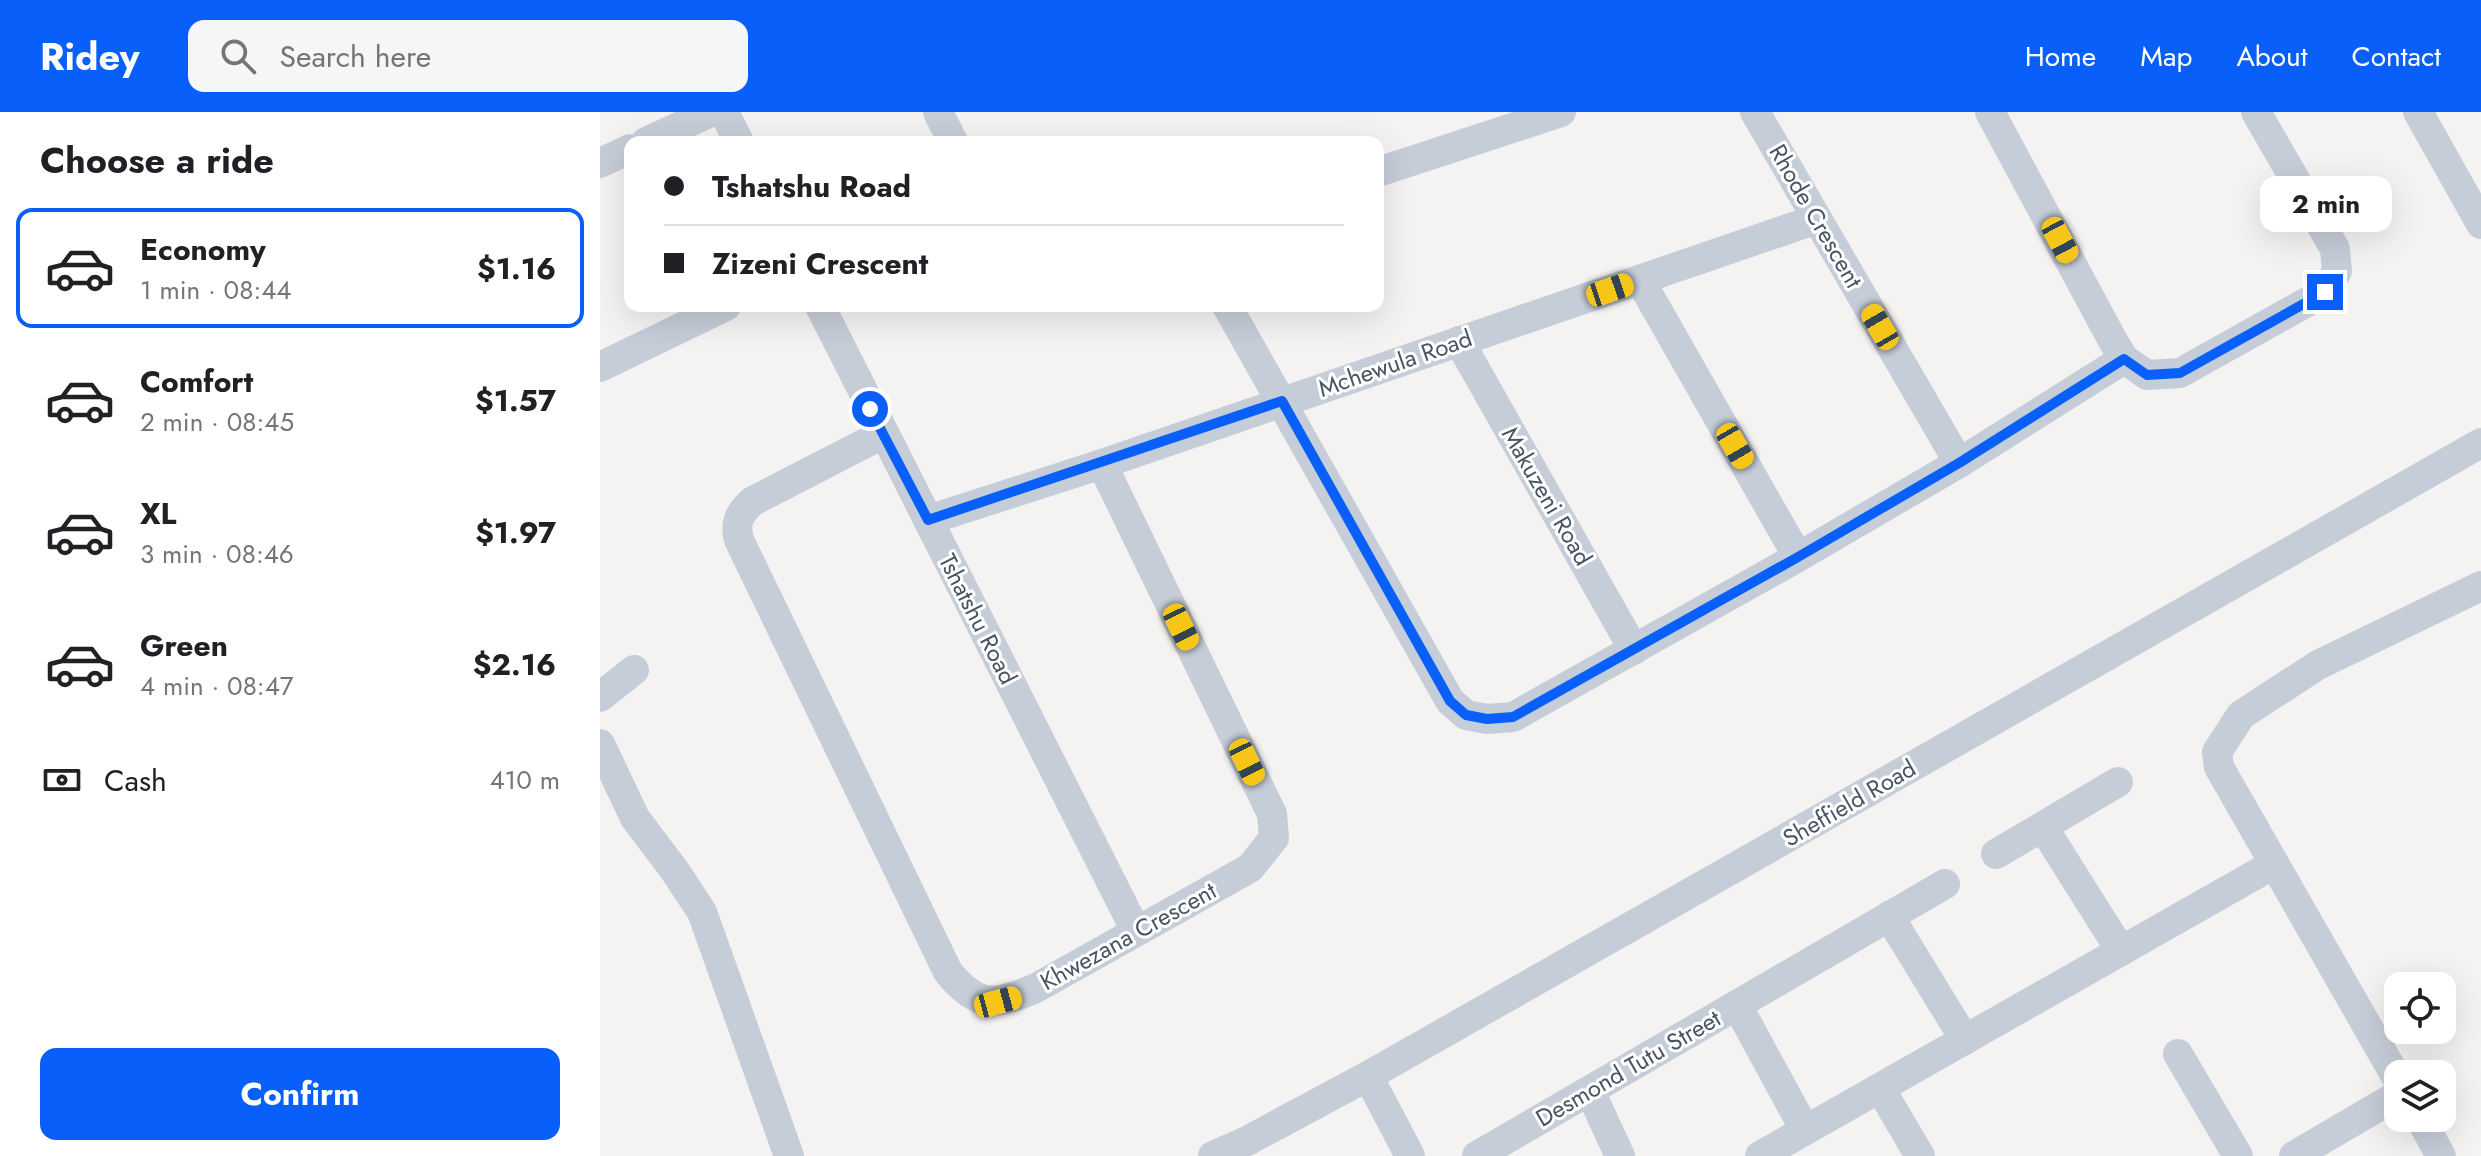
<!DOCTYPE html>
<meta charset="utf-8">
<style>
:root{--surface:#fff;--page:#f6f6f6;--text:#202124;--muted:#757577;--line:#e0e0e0;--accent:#085ff9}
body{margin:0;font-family:Jost,sans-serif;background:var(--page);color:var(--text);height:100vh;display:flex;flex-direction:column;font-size:30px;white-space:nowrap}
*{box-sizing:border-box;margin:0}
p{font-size:26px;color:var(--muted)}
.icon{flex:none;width:44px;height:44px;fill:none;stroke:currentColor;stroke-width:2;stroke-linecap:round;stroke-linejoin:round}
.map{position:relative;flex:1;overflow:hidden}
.drawer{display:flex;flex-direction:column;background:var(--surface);width:600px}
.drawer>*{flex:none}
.banner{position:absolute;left:24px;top:24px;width:760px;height:176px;border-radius:16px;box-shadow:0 8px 32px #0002;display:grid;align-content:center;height:176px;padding:0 40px;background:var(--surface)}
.tools{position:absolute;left:1784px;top:860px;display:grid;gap:16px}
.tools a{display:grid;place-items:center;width:72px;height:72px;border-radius:16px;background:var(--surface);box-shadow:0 8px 32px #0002;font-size:40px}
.end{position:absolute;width:36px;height:36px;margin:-18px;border:10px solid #085ff9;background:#fff;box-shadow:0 0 0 4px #fff}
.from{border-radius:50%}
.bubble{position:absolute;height:56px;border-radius:16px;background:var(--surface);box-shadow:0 8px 32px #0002;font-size:26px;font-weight:700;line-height:56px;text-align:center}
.car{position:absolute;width:24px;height:48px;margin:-24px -12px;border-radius:10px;box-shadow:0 0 6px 2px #0007;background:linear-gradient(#f5c518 24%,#345 0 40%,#f5c518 0 76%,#345 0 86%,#f5c518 0)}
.banner b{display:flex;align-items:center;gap:28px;height:76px;font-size:30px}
.banner b+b{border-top:2px solid var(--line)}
.banner i{width:20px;height:20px;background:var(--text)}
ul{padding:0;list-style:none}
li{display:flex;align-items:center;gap:24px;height:120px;margin:0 16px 12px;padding:0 24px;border:4px solid transparent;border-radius:16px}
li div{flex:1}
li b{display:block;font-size:30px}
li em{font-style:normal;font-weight:700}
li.current{border-color:var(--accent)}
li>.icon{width:72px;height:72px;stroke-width:1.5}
h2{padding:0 40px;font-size:36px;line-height:96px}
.pay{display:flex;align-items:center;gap:20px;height:88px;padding:0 40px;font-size:30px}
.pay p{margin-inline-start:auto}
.primary-button{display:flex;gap:16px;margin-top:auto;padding:16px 40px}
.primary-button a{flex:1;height:92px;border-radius:16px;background:var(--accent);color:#fff;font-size:32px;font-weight:700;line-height:92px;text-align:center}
header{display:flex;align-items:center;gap:48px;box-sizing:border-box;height:112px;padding:0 40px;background:var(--accent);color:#fff}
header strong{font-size:38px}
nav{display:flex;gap:44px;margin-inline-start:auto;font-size:28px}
.search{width:560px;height:72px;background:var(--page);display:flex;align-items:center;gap:20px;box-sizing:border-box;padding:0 28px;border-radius:16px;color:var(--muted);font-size:30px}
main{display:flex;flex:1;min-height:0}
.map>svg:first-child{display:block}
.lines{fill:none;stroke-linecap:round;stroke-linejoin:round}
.minor{stroke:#c5cdd8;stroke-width:30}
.route{stroke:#085ff9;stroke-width:10}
.labels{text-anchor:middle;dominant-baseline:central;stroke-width:6;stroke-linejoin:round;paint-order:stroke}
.street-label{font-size:24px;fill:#485462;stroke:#fff}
</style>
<header>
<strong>Ridey</strong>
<div class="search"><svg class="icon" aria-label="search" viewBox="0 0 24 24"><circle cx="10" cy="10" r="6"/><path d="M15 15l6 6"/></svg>Search here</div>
<nav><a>Home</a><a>Map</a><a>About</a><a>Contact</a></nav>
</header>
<main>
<section class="drawer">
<h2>Choose a ride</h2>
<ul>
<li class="current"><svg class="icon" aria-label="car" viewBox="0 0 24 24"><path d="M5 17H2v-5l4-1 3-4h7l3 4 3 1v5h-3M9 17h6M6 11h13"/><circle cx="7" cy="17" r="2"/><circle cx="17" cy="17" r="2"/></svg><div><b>Economy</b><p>1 min · 08:44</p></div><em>$1.16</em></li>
<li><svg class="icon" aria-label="car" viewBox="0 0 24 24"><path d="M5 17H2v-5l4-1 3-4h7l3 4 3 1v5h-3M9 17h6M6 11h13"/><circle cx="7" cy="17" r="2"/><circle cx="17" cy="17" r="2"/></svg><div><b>Comfort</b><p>2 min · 08:45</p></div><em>$1.57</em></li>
<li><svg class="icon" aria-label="car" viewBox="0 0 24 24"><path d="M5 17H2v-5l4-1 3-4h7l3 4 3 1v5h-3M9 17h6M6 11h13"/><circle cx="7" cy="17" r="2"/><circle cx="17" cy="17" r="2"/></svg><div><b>XL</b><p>3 min · 08:46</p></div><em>$1.97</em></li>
<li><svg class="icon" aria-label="car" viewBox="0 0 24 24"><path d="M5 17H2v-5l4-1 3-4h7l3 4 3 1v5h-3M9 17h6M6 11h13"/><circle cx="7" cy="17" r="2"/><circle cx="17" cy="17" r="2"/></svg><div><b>Green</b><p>4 min · 08:47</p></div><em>$2.16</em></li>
</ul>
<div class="pay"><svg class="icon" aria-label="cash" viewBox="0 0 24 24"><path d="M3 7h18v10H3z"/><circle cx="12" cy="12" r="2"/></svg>Cash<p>410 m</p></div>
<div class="primary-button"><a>Confirm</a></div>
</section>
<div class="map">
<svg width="1881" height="1044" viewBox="0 0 1881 1044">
<rect width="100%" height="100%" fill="#f5f2f2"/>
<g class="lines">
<g class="minor">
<path d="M124,0l15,30"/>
<path d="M338,0l15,30"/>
<path d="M1155,0l204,351"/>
<path d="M1390,0l123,229 11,18 23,16 33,-2 145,-81 12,-21 -2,-22 -79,-137"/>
<path d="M1818,0l63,112"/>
<path d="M46,30l65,-30"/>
<path d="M0,51l30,-14"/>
<path d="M778,60l183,-60"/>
<path d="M1040,168l158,277"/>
<path d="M220,194l316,625"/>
<path d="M627,194l223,395 16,14 21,4 26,-2 285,-160 161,-94 165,-104"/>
<path d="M859,229l175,309"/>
<path d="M0,255l126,-61"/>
<path d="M283,322l-130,67c-13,11 -19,22 -14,39l209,432c30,36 47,34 88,16l214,-120 24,-30 -2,-24 -170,-350"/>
<path d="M328,408l174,-56 715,-245"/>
<path d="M0,585l34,-27"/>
<path d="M0,632l35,74 40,53 27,41 87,244"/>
<path d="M1443,715l78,124"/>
<path d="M1396,742l122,-72"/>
<path d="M1289,804l76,124"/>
<path d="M1137,893l68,125"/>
<path d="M1578,942l60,102"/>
<path d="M768,964l42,80"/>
<path d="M1798,968l-179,-313 -2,-15 24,-37 77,-50 163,-79"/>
<path d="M1280,976l40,68"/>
<path d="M990,979l30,65"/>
<path d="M1820,1006l21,38"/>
<path d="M613,1044l34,-15 121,-65 1113,-633"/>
<path d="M877,1044l468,-272"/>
<path d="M1160,1044l514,-292"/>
<path d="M1694,1044l104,-61"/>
</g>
</g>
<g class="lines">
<path class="route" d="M270,297l58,111 354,-119 168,300 16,14 21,4 26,-2 285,-160 161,-94 165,-104 23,16 33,-2 145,-81"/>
</g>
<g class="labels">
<g class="street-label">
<text transform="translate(1216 104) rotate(60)">Rhode Crescent</text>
<text transform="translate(795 251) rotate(-19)">Mchewula Road</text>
<text transform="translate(947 384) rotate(60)">Makuzeni Road</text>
<text transform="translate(378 507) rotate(63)">Tshatshu Road</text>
<text transform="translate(1249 691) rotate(-30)">Sheffield Road</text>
<text transform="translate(528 824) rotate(-29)">Khwezana Crescent</text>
<text transform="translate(1028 956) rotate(-30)">Desmond Tutu Street</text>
</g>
</g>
</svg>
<div class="tools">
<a><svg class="icon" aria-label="locate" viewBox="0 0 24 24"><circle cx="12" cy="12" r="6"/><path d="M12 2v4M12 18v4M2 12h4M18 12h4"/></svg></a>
<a><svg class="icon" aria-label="layers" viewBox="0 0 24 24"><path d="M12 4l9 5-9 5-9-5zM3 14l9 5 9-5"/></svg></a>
</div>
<i class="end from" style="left:270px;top:297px"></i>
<i class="end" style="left:1725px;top:180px"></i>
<div class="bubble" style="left:1660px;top:64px;width:132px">2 min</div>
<i class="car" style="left:1460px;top:128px;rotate:152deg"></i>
<i class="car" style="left:1010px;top:178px;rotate:71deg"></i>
<i class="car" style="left:1280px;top:215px;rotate:330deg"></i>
<i class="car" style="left:1135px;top:334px;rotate:150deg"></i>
<i class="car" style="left:581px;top:515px;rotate:154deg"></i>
<i class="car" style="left:647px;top:650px;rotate:154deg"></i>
<i class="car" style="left:398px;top:890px;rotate:75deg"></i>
<div class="banner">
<b><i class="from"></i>Tshatshu Road</b>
<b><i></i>Zizeni Crescent</b>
</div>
</div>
</main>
